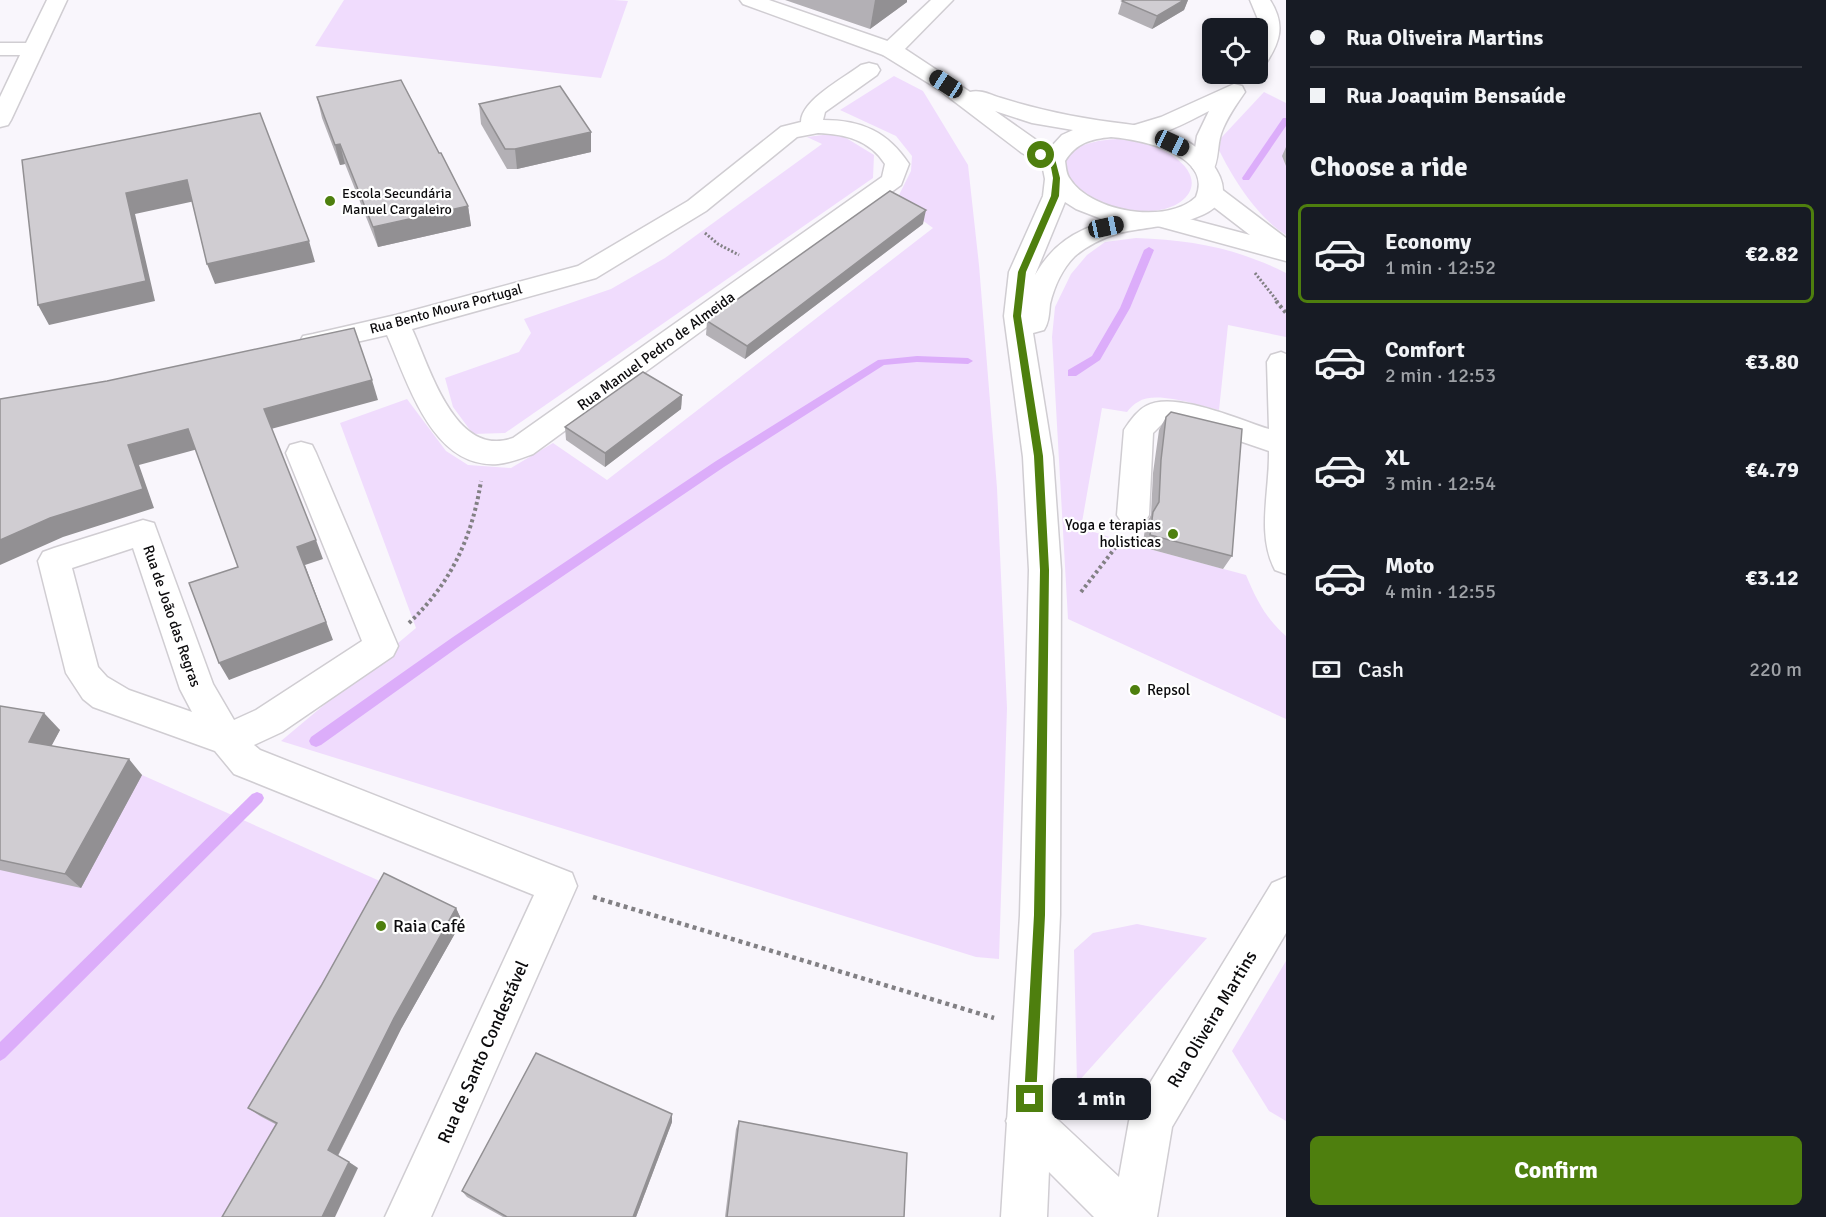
<!DOCTYPE html>
<meta charset="utf-8">
<style>
:root{--surface:#171b24;--page:#242831;--text:#f1f3f6;--muted:#9ea1a6;--line:#363941;--accent:#4e7f0e}
body{margin:0;font-family:Signika,sans-serif;background:var(--page);color:var(--text);height:100vh;display:flex;flex-direction:column;font-size:22px;white-space:nowrap}
*{box-sizing:border-box;margin:0}
p{font-size:20px;color:var(--muted)}
.icon{flex:none;width:33px;height:33px;fill:none;stroke:currentColor;stroke-width:2;stroke-linecap:round;stroke-linejoin:round}
.map{position:relative;flex:1;overflow:hidden}
.drawer{display:flex;flex-direction:column;background:var(--surface);width:540px}
.drawer>*{flex:none}
.guide{display:grid;align-content:center;height:132px;padding:0 24px;background:var(--surface)}
.buttons{position:absolute;left:1202px;top:18px;display:grid;gap:12px}
.buttons a{display:grid;place-items:center;width:66px;height:66px;border-radius:9px;background:var(--surface);box-shadow:0 3px 9px #0003;font-size:30px}
.end{position:absolute;width:27px;height:27px;margin:-14px;border:8px solid #4e7f0e;background:#fff;box-shadow:0 0 0 3px #fff}
.from{border-radius:50%}
.bubble{position:absolute;height:42px;border-radius:9px;background:var(--surface);box-shadow:0 3px 9px #0003;font-size:20px;font-weight:700;line-height:42px;text-align:center}
.car{position:absolute;width:18px;height:36px;margin:-18px -9px;border-radius:8px;box-shadow:0 0 4px 2px #0007;background:linear-gradient(#222 24%,#8ab4d8 0 40%,#222 0 76%,#8ab4d8 0 86%,#222 0)}
.guide b{display:flex;align-items:center;gap:21px;height:57px;font-size:22px}
.guide b+b{border-top:2px solid var(--line)}
.guide i{width:15px;height:15px;background:var(--text)}
ul{padding:0;list-style:none}
li{display:flex;align-items:center;gap:18px;height:99px;margin:0 12px 9px;padding:0 12px;border:3px solid transparent;border-radius:9px}
li div{flex:1}
li b{display:block;font-size:22px}
li em{font-style:normal;font-weight:700}
li.current{border-color:var(--accent)}
li>.icon{width:54px;height:54px;stroke-width:1.5}
h2{padding:0 24px;font-size:27px;line-height:72px}
.pay{display:flex;align-items:center;gap:15px;height:66px;padding:0 24px;font-size:22px}
.pay p{margin-inline-start:auto}
.button{display:flex;gap:12px;margin-top:auto;padding:12px 24px}
.button a{flex:1;height:69px;border-radius:9px;background:var(--accent);color:#fff;font-size:24px;font-weight:700;line-height:69px;text-align:center}
main{display:flex;flex:1;min-height:0}
.map>svg:first-child{display:block}
.green{fill:#f0dcfd}
.lines{fill:none;stroke-linecap:round;stroke-linejoin:round}
.stream{fill:#dcadfa;fill-rule:evenodd}
.minor-casing{stroke:#d0cdd2;stroke-width:3}
.major-casing{stroke:#d0cdd2;stroke-width:3}
.path-far2{stroke:#828084;stroke-width:3;stroke-dasharray:2 2;stroke-linecap:butt}
.path-far1{stroke:#828084;stroke-width:4;stroke-dasharray:3 3;stroke-linecap:butt}
.path{stroke:#828084;stroke-width:4.5;stroke-dasharray:4 4;stroke-linecap:butt}
.minor{fill:#fff;fill-rule:evenodd}
.major{fill:#fff;fill-rule:evenodd}
.wall{fill:#b3b0b5}
.shaded-wall{fill:#929093}
.building{fill:#d0cdd2;stroke:#929093;stroke-width:1.5}
.route{fill:#4e7f0e}
.poi-dot{fill:#4e7f0e;stroke:#fff;stroke-width:2}
.labels{text-anchor:middle;dominant-baseline:central;stroke-width:4.5;stroke-linejoin:round;paint-order:stroke}
.far-poi-label{font-size:14px;fill:#0c0b0d;stroke:#fff;text-anchor:start}
.far-street-label{font-size:14px;fill:#0c0b0d;stroke:#fff}
.street-label{font-size:15px;fill:#0c0b0d;stroke:#fff}
.poi-label{font-size:15px;fill:#0c0b0d;stroke:#fff;text-anchor:end}
.near-poi-label{font-size:18px;fill:#0c0b0d;stroke:#fff;text-anchor:start}
.near-street-label{font-size:18px;fill:#0c0b0d;stroke:#fff}
</style>
<main>
<div class="map">
<svg width="1286" height="1217" viewBox="0 0 1286 1217">
<rect width="100%" height="100%" fill="#f9f6fc"/>
<g class="green">
<path d="M344,0h270l14,1 -27,77 -286,-32z"/>
<path d="M894,76l29,15 45,74 11,100 18,223 10,220 -8,251 -23,-2 -695,-216 135,-113 -76,-205 67,-24 39,52 22,14 43,3 42,-25 54,37 326,-252 -37,-27 15,-30 1,-15 -16,-20 -56,-26z"/>
<path d="M1264,92l22,11v132c-28,-17 -53,-56 -67,-85l2,-12z"/>
<path d="M838,133l36,22 -1,23 -368,255 -32,1 -20,-27 -8,-29 74,-26 12,-19 -7,-14 87,-30 54,-31 157,-114 -15,-7z"/>
<path d="M1117,139c20,2 40,6 56,17 36,25 15,52 -20,55 -67,7 -139,-66 -36,-72z"/>
<path d="M1136,238c56,2 100,10 150,35v64l-58,-12 -9,85c-20,-4 -63,-20 -81,-8 -4,2 -8,6 -11,10l-25,-4 -21,120 61,19 104,28c10,24 20,44 40,61v83l-218,-100 -16,-282 3,-30 16,-33 16,-19 18,-13z"/>
<path d="M142,775l249,111 -103,245 -48,86h-240v-347z"/>
<path d="M1137,924l70,14 -130,145 -3,-133 19,-17z"/>
<path d="M1286,961v160l-17,-10 -37,-60z"/>
</g>
<g class="lines">
<g class="stream">
<path d="M1283,118h3v8l-37,54h-6l-1,-2z"/>
<path d="M1149,247l5,3 -24,58 -30,52 -24,16h-8v-6l24,-14 28,-48 24,-58z"/>
<path d="M917,356l51,2 5,3 -5,3 -51,-2 -33,3 -160,102 -263,178 -140,100 -5,2 -5,-2 -2,-4 2,-4 142,-100 263,-176 162,-101z"/>
<path d="M257,792l5,2 2,4 -2,4 -257,256 -5,3v-19l252,-248z"/>
</g>
<defs>
<g id="minor">
<path d="M47,0h20l-56,120 -3,5 -8,2v-30l20,-42h-20v-12h26z"/>
<path d="M931,0h22l-54,55 -8,1 -8,-1 -3,-5 3,-5z"/>
<path d="M1250,0h20c16,25 10,42 -5,65l-8,1 3,-42z"/>
<path d="M869,63l8,2 3,5 -3,5 -52,37 -2,8c39,0 65,12 86,44l-8,21 -368,269c-11,4 -23,9 -35,10 -66,5 -90,-82 -111,-129l-74,17 -10,-2 -4,-7 4,-7 10,-2 83,-19 182,-49 110,-65 93,-74 20,-5c0,-22 43,-44 60,-57zM818,133c27,1 52,7 67,31l-3,13 -369,261c-58,21 -83,-70 -101,-109l184,-51 110,-67 91,-74z"/>
<path d="M1234,84l8,2 3,6c-9,13 -19,27 -24,42 -4,12 -2,28 -9,38l-8,2 -8,-2 -4,-5 5,-31 12,-25c-20,10 -58,32 -81,26l-3,-5 3,-5 33,-10z"/>
<path d="M1211,186l9,2 66,50v23l-132,-36 -3,-5 3,-5 9,-3 87,23 -48,-37 -3,-5 3,-5z"/>
<path d="M1281,352l5,2v220l-11,-4c-19,-36 -5,-80 -6,-119l-85,-29 -21,1 -10,10 -4,82 -5,8 -11,4 -11,-4 -5,-8 7,-85c5,-8 14,-20 22,-24 27,-16 94,14 123,23l-2,-67 4,-7z"/>
<path d="M301,442l11,3 4,8 82,193 -5,10 -111,76 -28,13 6,5 312,123 5,13 -146,331h-46l149,-322 -300,-121 -19,-23 -122,-44 -10,-8 -17,-26 -28,-112 5,-9 11,-4 89,-28 11,3 59,161 21,36 22,-10 106,-69 -76,-188 4,-8zM133,548l47,141 12,23 -63,-22 -22,-13 -9,-10 -26,-99z"/>
<path d="M1286,877v56l-114,194 -15,90h-63l-81,-81 -7,-15 7,-15 15,-7 15,7 76,71 10,-56 7,-15 136,-223z"/>
</g>
<path id="major" d="M740,0h29l130,45 71,47c10,-3 21,3 31,6 41,13 82,21 125,26 30,4 66,12 85,38 47,63 -58,62 -92,71 -16,5 -31,12 -44,23 -13,13 -21,31 -25,48 -1,10 -1,18 -6,26l-11,3 20,124 8,113 -1,345 -13,302h-46l19,-302 9,-345 -6,-113 -19,-141 5,-44 34,-76 2,-17 -3,-15 -20,-11 -84,-64 -55,-34 -140,-51zM995,111l37,12 41,7 -11,5 -13,14zM1111,137c28,2 103,17 85,60 -29,28 -105,15 -126,-18 -4,-5 -4,-12 -5,-18 11,-18 26,-22 46,-24zM1065,202l11,7 31,12c-33,10 -55,24 -72,54z"/>
</defs>
<use href="#minor" class="minor-casing"/>
<use href="#major" class="major-casing"/>
<g class="path-far2">
<path d="M705,233l13,11 21,11"/>
<path d="M1255,273l23,29"/>
</g>
<g class="path-far1">
<path d="M1276,301l10,12"/>
<path d="M1081,592l38,-49"/>
<path d="M409,623c42,-40 63,-85 72,-142"/>
</g>
<path class="path" d="M593,897l401,121"/>
<use href="#minor" class="minor"/>
<use href="#major" class="major"/>
</g>
<g class="wall">
<path d="M785,0h122v2l-37,27z"/>
<path d="M1124,0h64l-4,10 -32,19 -34,-15 4,-13z"/>
<path d="M317,97l122,56 29,53 3,20 -93,21 -33,-83 -5,1 -18,-47z"/>
<path d="M479,104l112,48 -74,17h-10l-26,-45z"/>
<path d="M1286,147v19l-4,-10z"/>
<path d="M923,224l-178,135 -39,-24 1,-14z"/>
<path d="M682,395l-1,14 -76,58 -39,-27 -1,-13z"/>
<path d="M1166,417l66,139 -9,13 -81,-22 4,-23 5,-9 2,-42 6,-43z"/>
<path d="M0,706l60,24 -9,16 91,29 -61,113 -81,-18z"/>
<path d="M456,908l6,13 -61,108 -63,127 20,12 -98,-52 -12,-8z"/>
<path d="M739,1121l165,96h-179l11,-88z"/>
<path d="M672,1122l-36,95h-133l-36,-20 -5,-6z"/>
</g>
<g class="shaded-wall">
<path d="M875,0h32v2l-37,27z"/>
<path d="M1184,0h4l-4,10 -32,19 5,-13z"/>
<path d="M591,132v20l-74,17 -2,-20z"/>
<path d="M340,144l5,20 -5,1 -5,-20z"/>
<path d="M187,180l8,21 -60,13 20,87 -106,24 -11,-20 88,-112z"/>
<path d="M468,206l3,20 -93,21 -5,-20z"/>
<path d="M926,210l-3,14 -178,135 2,-13z"/>
<path d="M309,241l6,21 -100,22 -8,-20z"/>
<path d="M372,380l6,20 -107,29 -7,-20z"/>
<path d="M682,395l-1,14 -76,58v-14z"/>
<path d="M188,429l10,20 -59,16 15,43 -91,29 -63,28v-25l128,-95z"/>
<path d="M316,540l7,19 -18,6 28,75 -104,40 -10,-17 78,-116z"/>
<path d="M44,713l16,17 -15,28 -16,-16z"/>
<path d="M129,759l13,16 -61,113 -16,-14z"/>
<path d="M456,908l6,13 -61,108 -64,128 -9,-7 66,-132z"/>
<path d="M672,1114v8l-36,95h-3z"/>
<path d="M349,1162l9,6 -23,49h-13z"/>
</g>
<g class="building">
<path d="M1124,0h60l-27,16 -35,-15z"/>
<path d="M401,80l38,73h2l27,53 -95,21 -33,-83 -5,1 -18,-48z"/>
<path d="M560,86l31,46 -76,17h-10l-26,-45z"/>
<path d="M260,113l49,128 -102,23 -20,-84 -61,13 20,88 -108,24 -16,-145z"/>
<path d="M890,191l36,19 -179,136 -40,-25z"/>
<path d="M354,328l18,52 -108,29 52,131 -19,7 29,75 -107,41 -30,-80 49,-16 -50,-138 -60,16 15,44 -93,29 -50,22v-141l107,-18z"/>
<path d="M643,372l39,23 -77,58 -40,-26z"/>
<path d="M1171,412l71,17 -10,127 -82,-21 3,-23 6,-10 2,-42 5,-43z"/>
<path d="M0,706l44,7 -15,29 100,17 -64,115 -65,-14z"/>
<path d="M384,873l72,35 -62,110 -66,132 21,12 -27,55h-100l55,-94 -29,-15 73,-122z"/>
<path d="M536,1053l136,61 -39,103h-126l-45,-26z"/>
<path d="M739,1121l168,32 -3,64h-177z"/>
</g>
<path class="route" d="M1039,153l16,6 5,19 -1,18 -33,76 -5,44 22,140 6,114 -4,345 -9,184 -2,4 -4,2 -5,-2 -1,-4 10,-184 6,-345 -6,-114 -21,-140 5,-44 33,-76 2,-18 -3,-16 -11,-6z"/>
<g class="poi-dot">
<circle cx="330" cy="201" r="6"/>
<circle cx="1173" cy="534" r="6"/>
<circle cx="1135" cy="690" r="6"/>
<circle cx="381" cy="926" r="6"/>
</g>
<g class="labels">
<g class="far-poi-label">
<text x="342" y="193">Escola Secundária<tspan x="342" dy="16">Manuel Cargaleiro</tspan></text>
</g>
<g class="far-street-label">
<text transform="translate(446 309) rotate(-15)">Rua Bento Moura Portugal</text>
</g>
<g class="street-label">
<text transform="translate(656 351) rotate(-36)">Rua Manuel Pedro de Almeida</text>
<text transform="translate(172 616) rotate(71)">Rua de João das Regras</text>
</g>
<g class="poi-label">
<text x="1161" y="525">Yoga e terapias<tspan x="1161" dy="17">holisticas</tspan></text>
<text x="1147" y="690" text-anchor="start">Repsol</text>
</g>
<g class="near-poi-label">
<text x="393" y="926">Raia Café</text>
</g>
<g class="near-street-label">
<text transform="translate(1212 1019) rotate(-59)">Rua Oliveira Martins</text>
<text transform="translate(483 1052) rotate(-66)">Rua de Santo Condestável</text>
</g>
</g>
</svg>
<div class="buttons">
<a><svg class="icon" aria-label="locate" viewBox="0 0 24 24"><circle cx="12" cy="12" r="6"/><path d="M12 2v4M12 18v4M2 12h4M18 12h4"/></svg></a>
</div>
<i class="end from" style="left:1041px;top:155px"></i>
<i class="end" style="left:1030px;top:1099px"></i>
<div class="bubble" style="left:1052px;top:1078px;width:99px">1 min</div>
<i class="car" style="left:946px;top:84px;rotate:303deg"></i>
<i class="car" style="left:1172px;top:143px;rotate:115deg"></i>
<i class="car" style="left:1106px;top:227px;rotate:78deg"></i>
</div>
<section class="drawer">
<div class="guide">
<b><i class="from"></i>Rua Oliveira Martins</b>
<b><i></i>Rua Joaquim Bensaúde</b>
</div>
<h2>Choose a ride</h2>
<ul>
<li class="current"><svg class="icon" aria-label="car" viewBox="0 0 24 24"><path d="M5 17H2v-5l4-1 3-4h7l3 4 3 1v5h-3M9 17h6M6 11h13"/><circle cx="7" cy="17" r="2"/><circle cx="17" cy="17" r="2"/></svg><div><b>Economy</b><p>1 min · 12:52</p></div><em>€2.82</em></li>
<li><svg class="icon" aria-label="car" viewBox="0 0 24 24"><path d="M5 17H2v-5l4-1 3-4h7l3 4 3 1v5h-3M9 17h6M6 11h13"/><circle cx="7" cy="17" r="2"/><circle cx="17" cy="17" r="2"/></svg><div><b>Comfort</b><p>2 min · 12:53</p></div><em>€3.80</em></li>
<li><svg class="icon" aria-label="car" viewBox="0 0 24 24"><path d="M5 17H2v-5l4-1 3-4h7l3 4 3 1v5h-3M9 17h6M6 11h13"/><circle cx="7" cy="17" r="2"/><circle cx="17" cy="17" r="2"/></svg><div><b>XL</b><p>3 min · 12:54</p></div><em>€4.79</em></li>
<li><svg class="icon" aria-label="car" viewBox="0 0 24 24"><path d="M5 17H2v-5l4-1 3-4h7l3 4 3 1v5h-3M9 17h6M6 11h13"/><circle cx="7" cy="17" r="2"/><circle cx="17" cy="17" r="2"/></svg><div><b>Moto</b><p>4 min · 12:55</p></div><em>€3.12</em></li>
</ul>
<div class="pay"><svg class="icon" aria-label="cash" viewBox="0 0 24 24"><path d="M3 7h18v10H3z"/><circle cx="12" cy="12" r="2"/></svg>Cash<p>220 m</p></div>
<div class="button"><a>Confirm</a></div>
</section>
</main>
